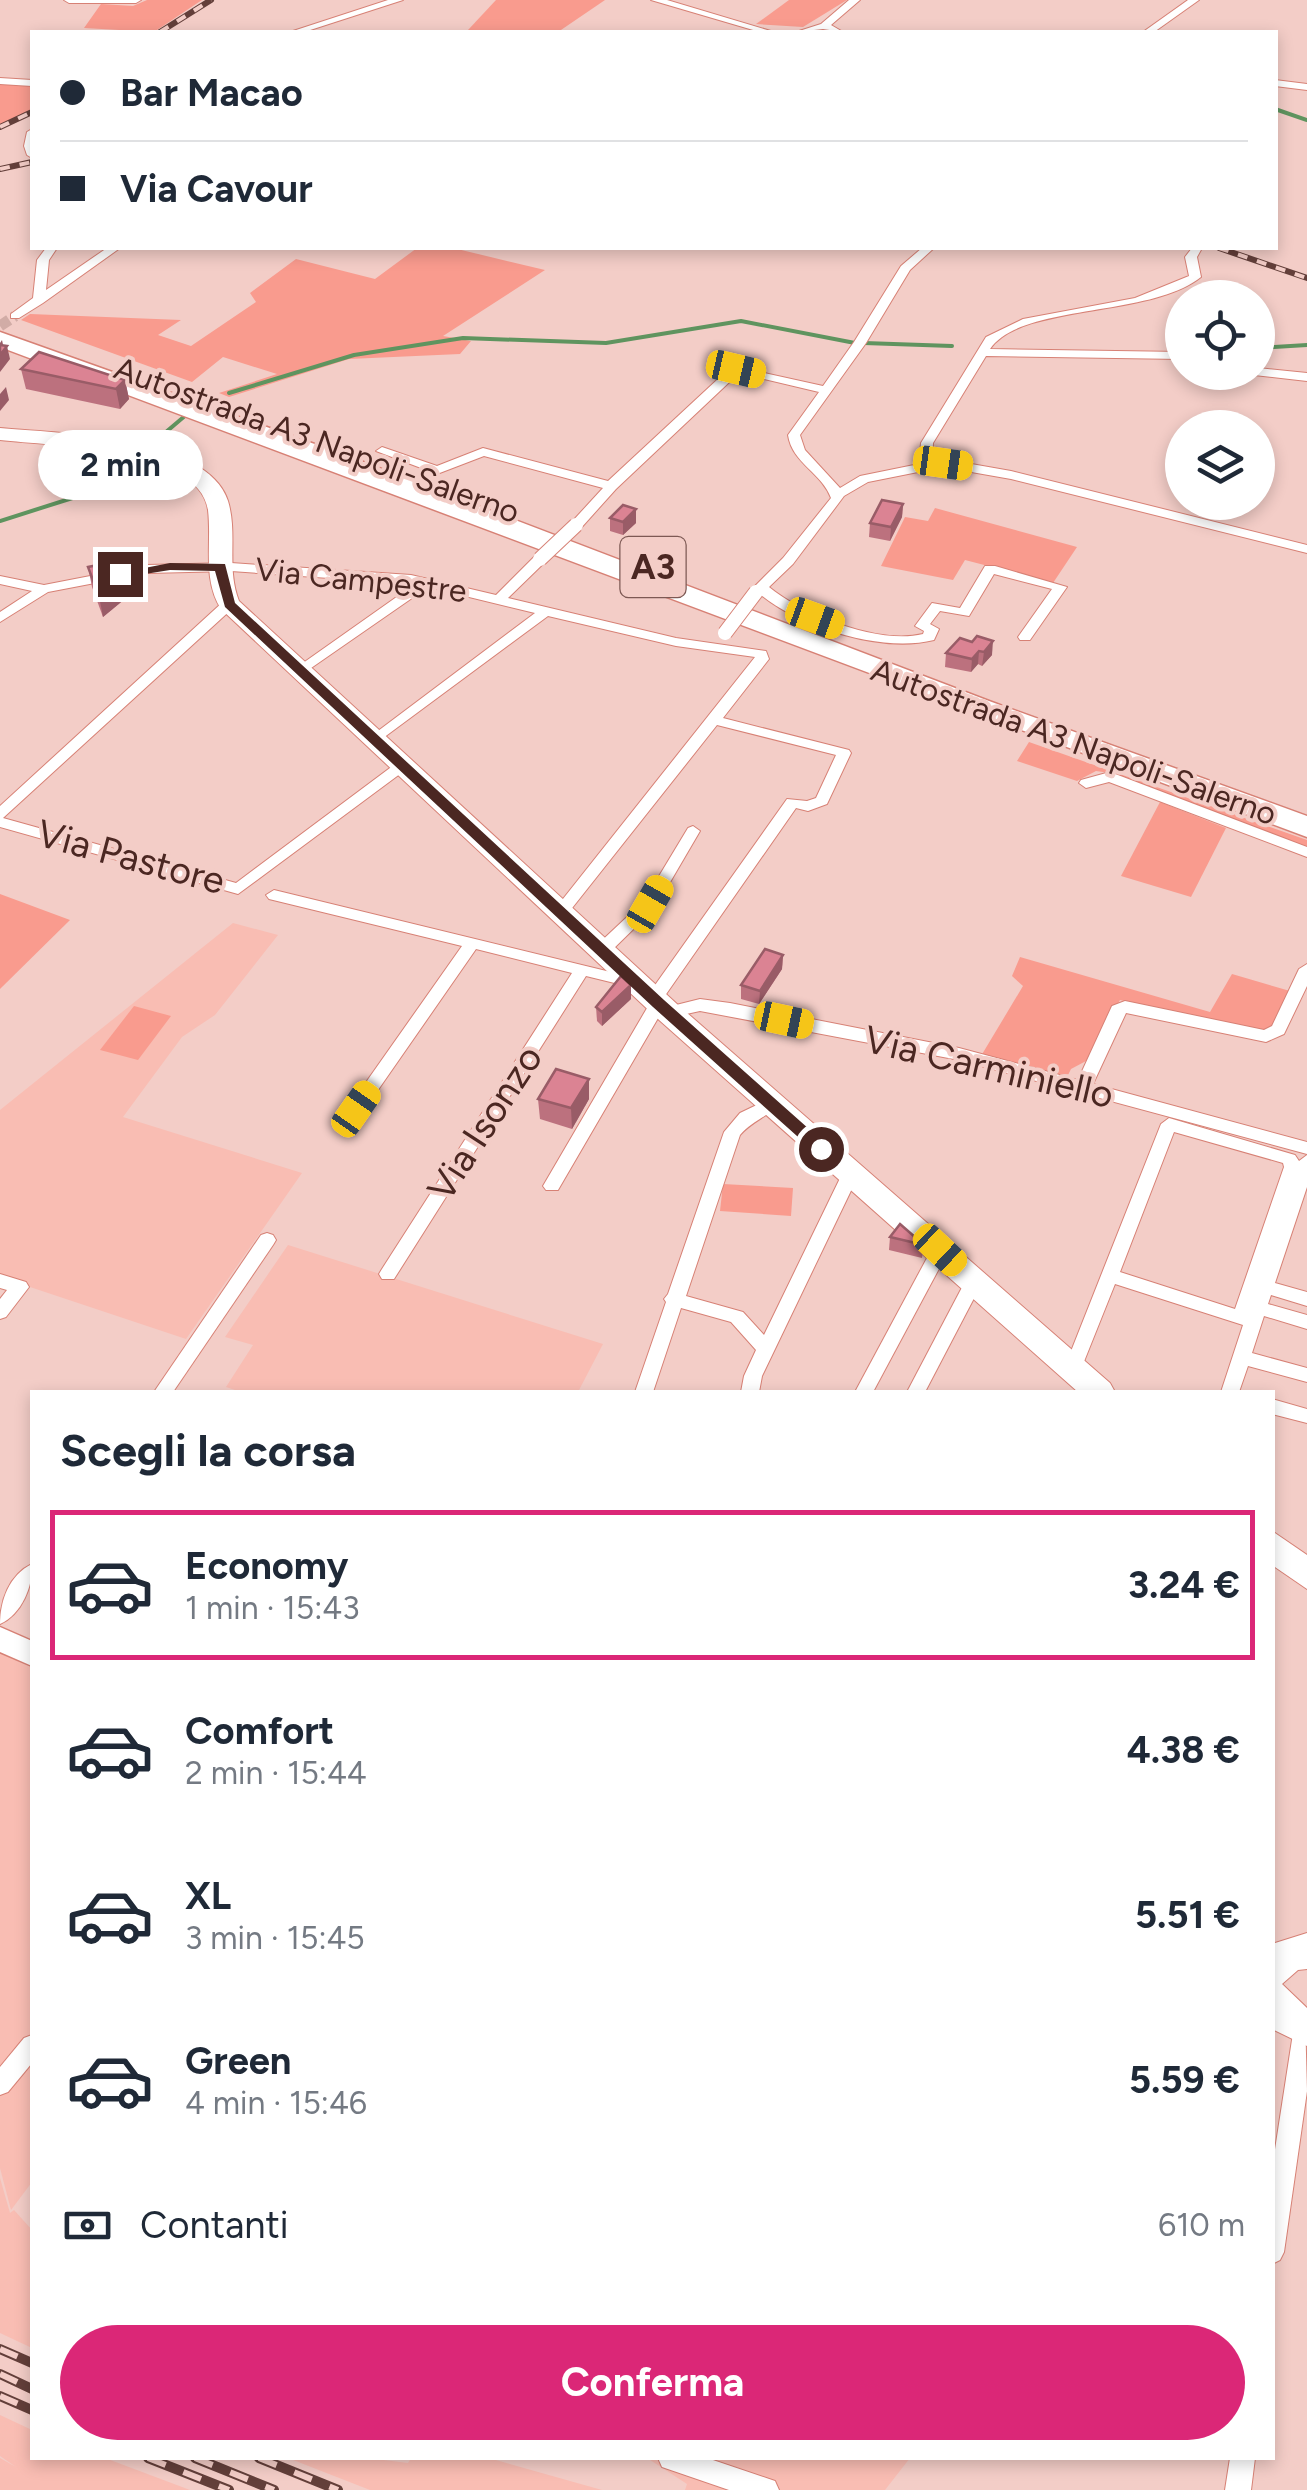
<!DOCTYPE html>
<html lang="it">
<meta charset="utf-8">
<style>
:root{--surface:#fff;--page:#f2f2f3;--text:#1f2937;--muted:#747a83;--line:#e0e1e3;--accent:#db2777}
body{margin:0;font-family:Figtree,sans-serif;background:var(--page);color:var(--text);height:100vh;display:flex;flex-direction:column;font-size:38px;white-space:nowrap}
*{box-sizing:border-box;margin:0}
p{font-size:32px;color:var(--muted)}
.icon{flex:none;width:55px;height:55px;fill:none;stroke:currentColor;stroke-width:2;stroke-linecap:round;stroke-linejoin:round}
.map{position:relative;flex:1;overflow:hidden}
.side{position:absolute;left:30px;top:1390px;width:1245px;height:1070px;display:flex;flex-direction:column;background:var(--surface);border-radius:0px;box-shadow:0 5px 15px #0003}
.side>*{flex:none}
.guide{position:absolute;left:30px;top:30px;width:1248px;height:220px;border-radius:0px;box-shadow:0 5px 15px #0003;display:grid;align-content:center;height:220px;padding:0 30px;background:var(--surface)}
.controls{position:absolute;left:1165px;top:280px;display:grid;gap:20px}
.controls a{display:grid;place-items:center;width:110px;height:110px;border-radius:50%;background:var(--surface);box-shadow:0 5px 15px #0003;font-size:50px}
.end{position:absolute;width:45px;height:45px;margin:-22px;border:12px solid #4b2722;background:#fff;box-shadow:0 0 0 5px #fff}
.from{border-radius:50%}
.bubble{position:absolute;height:70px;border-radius:35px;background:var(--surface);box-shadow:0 5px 15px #0003;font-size:32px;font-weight:700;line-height:70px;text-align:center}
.car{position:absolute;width:30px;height:60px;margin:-30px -15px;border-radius:12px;box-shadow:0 0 8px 2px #0007;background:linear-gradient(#f5c518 24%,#345 0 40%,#f5c518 0 76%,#345 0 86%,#f5c518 0)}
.guide b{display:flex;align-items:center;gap:35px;height:95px;font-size:38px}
.guide b+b{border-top:2px solid var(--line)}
.guide i{width:25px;height:25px;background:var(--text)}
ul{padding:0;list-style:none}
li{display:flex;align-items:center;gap:30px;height:150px;margin:0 20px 15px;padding:0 10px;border:5px solid transparent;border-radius:0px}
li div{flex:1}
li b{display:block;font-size:38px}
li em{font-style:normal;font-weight:700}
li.current{border-color:var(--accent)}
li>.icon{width:90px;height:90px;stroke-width:1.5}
h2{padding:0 30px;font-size:45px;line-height:120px}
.pay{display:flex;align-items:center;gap:25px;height:110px;padding:0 30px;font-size:38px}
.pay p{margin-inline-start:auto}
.cta{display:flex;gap:20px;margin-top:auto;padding:20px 30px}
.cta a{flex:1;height:115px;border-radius:60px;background:var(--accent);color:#fff;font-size:40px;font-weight:700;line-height:115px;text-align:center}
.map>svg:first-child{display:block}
.built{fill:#f9bdb3}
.green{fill:#f99b8e}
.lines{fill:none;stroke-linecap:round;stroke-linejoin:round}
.stream{stroke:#5f945f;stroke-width:4}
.street-tunnel{stroke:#d1aca6;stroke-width:11;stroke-dasharray:11 5;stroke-linecap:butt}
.street-casing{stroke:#d78175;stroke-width:2}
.secondary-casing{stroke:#d78175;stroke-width:3}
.primary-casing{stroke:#d78175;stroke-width:2}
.highway-casing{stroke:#d78175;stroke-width:3}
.street{fill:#fff;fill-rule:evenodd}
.secondary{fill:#fff;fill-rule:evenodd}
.primary{fill:#fff;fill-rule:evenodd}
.highway{fill:#fff;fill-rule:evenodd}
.rail-far1-casing{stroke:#633f3a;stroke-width:6}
.rail-casing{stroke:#633f3a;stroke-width:10}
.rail-far1{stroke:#f3cdc7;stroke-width:4;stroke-dasharray:10;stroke-linecap:butt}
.rail{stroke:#f3cdc7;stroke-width:6;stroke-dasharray:19;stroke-linecap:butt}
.street-bridge-casing{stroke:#d78175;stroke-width:16;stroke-linecap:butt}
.street-bridge{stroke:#fff;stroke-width:14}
.wall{fill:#bc717e}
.shaded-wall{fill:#995c67}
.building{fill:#db8393;stroke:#995c67;stroke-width:2.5}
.route{fill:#4b2722}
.labels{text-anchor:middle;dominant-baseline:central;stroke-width:8;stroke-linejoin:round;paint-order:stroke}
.far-street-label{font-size:32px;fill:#4b2722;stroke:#f3cdc7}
.shield{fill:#f3cdc7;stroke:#7d5954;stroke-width:2.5}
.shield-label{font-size:35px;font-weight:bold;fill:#4b2722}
.street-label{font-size:38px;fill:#4b2722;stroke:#f3cdc7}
</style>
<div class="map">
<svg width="1307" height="2490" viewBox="0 0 1307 2490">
<rect width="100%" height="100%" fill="#f3cdc7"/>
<g class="built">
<path d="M233,923l45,12 -63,80 -33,22 -59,80 179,56 -116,166 -186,-62v-167z"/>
<path d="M288,1245l315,99 -25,48h-337l-15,-5 27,-42 -28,-8z"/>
<path d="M0,1653l32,15v514l-21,28 -11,-42z"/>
<path d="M0,2178l10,35 4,-3 18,20v118l-32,-15z"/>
<path d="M0,2415l32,15v28h73l85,32h-190v-32l16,9 -16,-11z"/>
<path d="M288,2458h80l40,5 3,-5h78l113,32h-232z"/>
<path d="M647,2458h263l-25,32h-200l2,-6z"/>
</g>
<g class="green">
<path d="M147,0h55l-48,32 -70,-4 17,-24 32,2z"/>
<path d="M496,0h109l-47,32 -90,-2z"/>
<path d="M789,0h58l-44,27 -47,-3z"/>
<path d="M0,83l32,2v26l-32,14z"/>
<path d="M417,248h36l92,22 -102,66 28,5 -11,13 -111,5 -120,38 -10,-4 58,-19 -54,-17 -31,25 -171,-62 9,-6 151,6 -23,15 33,11 65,-44 -6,-9 46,-34 79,20z"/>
<path d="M935,508l142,39 -24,36 -88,-23 -12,20 -72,-14 24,-49 23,4z"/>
<path d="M1029,742l278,98v8l-190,-74 -21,-3 -19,10 -60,-20z"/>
<path d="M1160,802l66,26 -35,69 -70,-21z"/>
<path d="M0,894l70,26 -70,69z"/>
<path d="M1020,957l190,55 22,-38 58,17 -12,31 -17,10 -141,-32 -34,61 -15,8 -5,10 -85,-23 42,-70 -11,-10z"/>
<path d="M134,1006l37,10 -33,44 -38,-10z"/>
<path d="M723,1184l70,4 -2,28 -71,-5z"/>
</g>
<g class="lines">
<g class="stream">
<path d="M1275,109l32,11"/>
<path d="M864,343l88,3"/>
<path d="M1258,348l49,-3"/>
<path d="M229,393l125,-38 109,-17 143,5 135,-22 114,22"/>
<path d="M146,449l40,-34"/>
<path d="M0,521l82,-26 53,-36"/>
</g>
<path class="street-tunnel" d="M0,326l15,-10"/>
<defs>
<g id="street">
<path d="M64,0h77l-5,3h-67z"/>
<path d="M388,0h15l-99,32h-14z"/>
<path d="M651,0h16l107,32h-14z"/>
<path d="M849,0h11l-29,25 12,7 -20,-3 -27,3 25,-8z"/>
<path d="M1188,0h11l-45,32h-11z"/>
<path d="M0,78l32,2v6l-32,-2z"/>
<path d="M1275,80l32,4v6l-32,-4z"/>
<path d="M32,129v29l-5,-3 -3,-9 3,-14z"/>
<path d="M46,248h11l-8,12 -3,30 61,-42h13l-77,55 -24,15h-8v-4l22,-16 4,-38z"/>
<path d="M922,248h12l-24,22 -44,73 -66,92 5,15 35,38 20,-12 59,-12 2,-21 65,-106 37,-18 112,-21 54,-22 -4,-19 7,-9h10l-5,9 4,20c-51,41 -180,26 -211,72l192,3v7l-196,-3 -53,87 -1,19 11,-3 68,12 296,74v8l-296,-74 -68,-12 -75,15 -24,14 -51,68 -24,23c34,28 110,58 154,47l1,-3 -9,-5 17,-23 28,5 25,-42h10l72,21 -37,53h-10l-2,-3 34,-48 -58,-15 -25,42 -29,-5 -10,13 9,5 -5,11c-52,13 -132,-12 -173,-45l-5,1 -7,-4 34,-34 48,-60c-9,-25 -39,-35 -43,-63l31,-43 -80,-19 -123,116 -35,39 -5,1 -7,-4 34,-37 -119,-32 -47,18 -61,-23 6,-4 55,19 46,-18 125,33 124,-115 91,20 31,-44 47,-76z"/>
<path d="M1258,368l49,5v8l-53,-6 -2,-3h6z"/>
<path d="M540,555l5,1v6l-37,36 168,40 90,13 3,8 -46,59 126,32 2,3 -24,51 -19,7 -12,-3 -134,192 4,4 -2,4 36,-9 30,4 229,45 119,32 34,-74 13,-5 139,29 8,-4 27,-57 8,-5v22l-23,48 -18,8 -140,-29 -33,71 214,58v12l-348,-94 -259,-49 -32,7 -7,-5 -103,177h-12l-3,-4 107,-183 -4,-4 2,-4 139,-196 20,2 9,-3 20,-43 -119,-30 -152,192h-10l-3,-4 3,-4 200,-252 -79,-11 -128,-30 -173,128 -7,-4 2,-3 165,-124 -107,-26 -127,88 -5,-1v-6l119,-84 -184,-13 -84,2 -99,19 -48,30v-10l32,-21 -32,-7v-8l44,9 103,-20 84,-2 180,12 85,20 39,-39z"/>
<path d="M229,600l5,1v6l-231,211 233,65 162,-121h10v6l-170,126 -238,-67v-21l224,-205z"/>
<path d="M1110,772l197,75v10l-198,-75 -23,6 -7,-5 2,-3z"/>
<path d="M693,826l7,5 -45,77 -48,47h-12l-2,-4 2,-4 49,-46 44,-73z"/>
<path d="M274,890l361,88 8,5 -8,5 -49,-12 -192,303h-12l-3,-5 3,-5 190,-296 -96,-24 -114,164h-12l-2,-4 2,-4 112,-159 -193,-47 -3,-4z"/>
<path d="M771,1098l6,2 2,4c-10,12 -27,17 -39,31l-54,161 57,16 21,23 80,-165h12l3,4 -97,202 -3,16h-18l3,-16 12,-26 -25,-28 -50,-14 -28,84h-18l31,-90 -2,-3 4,-5 56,-162 16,-19z"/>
<path d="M1169,1118l126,37 4,6 8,-6v32l-32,96 32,9v14l-36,-11 -3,9 39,11v14l-43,-13 -12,37 55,15v14l-59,-16 -9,26h-18l22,-67 -128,-41 -36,90h-12l-3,-5 97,-245zM1174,1132l109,31 1,4 -49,142 -115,-37z"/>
<path d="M267,1233l6,2 3,5 -3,5 -100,147h-19l107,-157z"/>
<path d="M940,1243l6,2 3,5 -76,142h-18l79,-147z"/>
<path d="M0,1274l26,8 3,5 -23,30 -6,2v-20l7,-9 -7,-2z"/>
<path d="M974,1274l6,2 3,5 -58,111h-18l61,-116z"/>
<path d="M1272,1399l35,10v14l-35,-9z"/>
<path d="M32,1564c1,22 -10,50 -32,60 0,-23 9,-49 32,-60z"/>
<path d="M1305,2016l2,75 -23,161 -4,8 -8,4v-95l22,-142 3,-8z"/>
<path d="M32,2035v28l-24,29 -8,3v-28l24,-29z"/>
<path d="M658,2458h49l68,23 4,9h-50l-67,-23z"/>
<path d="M1230,2458h25l-4,32h-26z"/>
</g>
<path id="secondary" d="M0,1627l32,14v25l-32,-14z"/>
<g id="primary">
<path d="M0,428c57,5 208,8 228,73 10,33 -2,67 11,100l439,404 432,378 5,9h-37l-420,-373 -437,-410c-19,-30 -9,-65 -13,-99 -9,-63 -158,-64 -208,-70z"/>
<path d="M1272,1531l35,24v34l-35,-24z"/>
<path d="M1307,1933v36l-9,1 -16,14 25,24v38l-35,-17v-85z"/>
</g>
<path id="highway" d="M0,332l337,120 652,249 318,115v21l-1307,-490z"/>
</defs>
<use href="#street" class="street-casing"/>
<use href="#secondary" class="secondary-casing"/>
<use href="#primary" class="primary-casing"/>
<use href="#highway" class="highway-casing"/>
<use href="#street" class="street"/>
<use href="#secondary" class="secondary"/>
<use href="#primary" class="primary"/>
<use href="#highway" class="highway"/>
<defs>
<g id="rail-far1">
<path d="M160,32l51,-32"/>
<path d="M0,127l32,-15"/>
<path d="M0,169l32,-7"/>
<path d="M1219,248l88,30"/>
</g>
<g id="rail">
<path d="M0,2349l32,14"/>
<path d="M0,2374l32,15"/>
<path d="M0,2396l32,14"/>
<path d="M148,2458l81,32"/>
<path d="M195,2458l79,32"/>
<path d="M259,2458l79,32"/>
</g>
</defs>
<use href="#rail-far1" class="rail-far1-casing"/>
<use href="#rail" class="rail-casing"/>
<use href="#rail-far1" class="rail-far1"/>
<use href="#rail" class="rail"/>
<defs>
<g id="street-bridge">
<path d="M540,559l36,-34"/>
<path d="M725,633l31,-41"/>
</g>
</defs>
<use href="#street-bridge" class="street-bridge-casing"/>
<use href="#street-bridge" class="street-bridge"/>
</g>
<g class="wall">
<path d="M21,369l104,11 4,19 -9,10 -94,-20z"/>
<path d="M903,504l-1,13 -12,24 -21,-4 1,-14z"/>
<path d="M636,509v14l-13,12 -13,-4v-13z"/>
<path d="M88,567l34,11 4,20 -23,19 -11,-30z"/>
<path d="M960,638l32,17 -10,11 -4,-2 -7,8 -26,-5 1,-14z"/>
<path d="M783,955l-1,14 -23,35 -18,-5v-14z"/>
<path d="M631,999l-29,27 -5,-5 -1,-14z"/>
<path d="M538,1099h51l-17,30 -32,-10z"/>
<path d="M890,1237l34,8 -2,13 -33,-8z"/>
</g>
<g class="shaded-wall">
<path d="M2,340l2,9 3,-3 3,13 -10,13v-29z"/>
<path d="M125,380l4,19 -9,10 -4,-20z"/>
<path d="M6,387l3,13 -9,11v-17z"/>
<path d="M903,504l-1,13 -12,24 1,-14z"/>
<path d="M636,509v14l-13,12v-13z"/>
<path d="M122,578l4,20 -23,19 -4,-21z"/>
<path d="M993,641l-1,14 -10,11 2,-14z"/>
<path d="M979,651l-1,13 -7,8 1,-13z"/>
<path d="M783,955l-1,14 -23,35 1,-13z"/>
<path d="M631,985v14l-29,27v-14z"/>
<path d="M589,1079v20l-17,30 -1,-21z"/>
</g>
<g class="building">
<path d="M0,345l7,1 -7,9z"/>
<path d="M39,352l86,28 -9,9 -95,-20z"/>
<path d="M882,500l21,4 -12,23 -21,-4z"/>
<path d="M623,505l13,4 -13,13 -13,-4z"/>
<path d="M113,562l9,16 -23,18 -11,-29z"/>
<path d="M977,636l16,5 -9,11 -5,-1 -7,8 -26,-6 14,-15 12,4z"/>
<path d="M765,949l18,6 -23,36 -19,-6z"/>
<path d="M621,976l10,9 -29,27 -6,-5z"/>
<path d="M556,1069l33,10 -18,29 -33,-9z"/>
<path d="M900,1224l24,21 -34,-8z"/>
</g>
<path class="route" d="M170,563l55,1 10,39 429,397 163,145v8h-11l-163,-146 -428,-400 -10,-36 -45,-1 -50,8 -6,-4z"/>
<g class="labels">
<g class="far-street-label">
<text transform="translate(317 440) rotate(20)">Autostrada A3 Napoli-Salerno</text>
<text transform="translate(361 580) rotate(6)">Via Campestre</text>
<text transform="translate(1074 742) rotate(20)">Autostrada A3 Napoli-Salerno</text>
</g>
<rect class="shield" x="620.5" y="537" width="65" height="60" rx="8"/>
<g class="shield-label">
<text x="653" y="567">A3</text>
</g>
<g class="street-label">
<text transform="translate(131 857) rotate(15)">Via Pastore</text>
<text transform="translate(989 1067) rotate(13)">Via Carminiello</text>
<text transform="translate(485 1123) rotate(-57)">Via Isonzo</text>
</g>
</g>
</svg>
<div class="controls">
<a><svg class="icon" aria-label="locate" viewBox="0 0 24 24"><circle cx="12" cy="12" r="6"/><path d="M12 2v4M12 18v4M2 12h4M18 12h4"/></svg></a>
<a><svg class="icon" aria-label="layers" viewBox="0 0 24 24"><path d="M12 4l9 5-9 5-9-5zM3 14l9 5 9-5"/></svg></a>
</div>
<i class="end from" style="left:821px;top:1149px"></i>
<i class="end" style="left:120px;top:574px"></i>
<div class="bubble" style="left:38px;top:430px;width:165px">2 min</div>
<i class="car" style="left:736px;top:369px;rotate:103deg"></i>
<i class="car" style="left:943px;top:463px;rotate:98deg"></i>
<i class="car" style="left:815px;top:618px;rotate:110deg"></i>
<i class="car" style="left:650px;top:904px;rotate:30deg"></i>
<i class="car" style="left:784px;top:1020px;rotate:102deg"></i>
<i class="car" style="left:356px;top:1109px;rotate:35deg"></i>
<i class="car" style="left:940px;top:1250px;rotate:133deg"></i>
<div class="guide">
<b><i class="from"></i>Bar Macao</b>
<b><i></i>Via Cavour</b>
</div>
<section class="side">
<h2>Scegli la corsa</h2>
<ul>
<li class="current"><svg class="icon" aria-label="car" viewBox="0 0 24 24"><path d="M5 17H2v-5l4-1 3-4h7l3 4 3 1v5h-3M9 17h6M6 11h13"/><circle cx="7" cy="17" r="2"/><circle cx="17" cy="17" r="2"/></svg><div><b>Economy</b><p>1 min · 15:43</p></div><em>3.24 €</em></li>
<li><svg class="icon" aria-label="car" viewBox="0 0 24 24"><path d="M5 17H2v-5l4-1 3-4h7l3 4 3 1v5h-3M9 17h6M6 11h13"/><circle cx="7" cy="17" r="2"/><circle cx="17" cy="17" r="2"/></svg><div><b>Comfort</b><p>2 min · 15:44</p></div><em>4.38 €</em></li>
<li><svg class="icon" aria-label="car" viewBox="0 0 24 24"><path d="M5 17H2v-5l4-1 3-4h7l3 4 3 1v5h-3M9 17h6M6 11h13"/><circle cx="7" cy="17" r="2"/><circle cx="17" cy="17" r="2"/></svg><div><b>XL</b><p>3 min · 15:45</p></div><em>5.51 €</em></li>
<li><svg class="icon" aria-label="car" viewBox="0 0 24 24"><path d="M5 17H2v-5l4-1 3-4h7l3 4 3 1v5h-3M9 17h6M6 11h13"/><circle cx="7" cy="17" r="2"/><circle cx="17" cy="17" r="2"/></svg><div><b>Green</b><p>4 min · 15:46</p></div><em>5.59 €</em></li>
</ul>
<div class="pay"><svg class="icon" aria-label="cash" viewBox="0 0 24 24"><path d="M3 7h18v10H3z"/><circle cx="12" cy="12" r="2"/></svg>Contanti<p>610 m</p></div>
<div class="cta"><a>Conferma</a></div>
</section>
</div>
